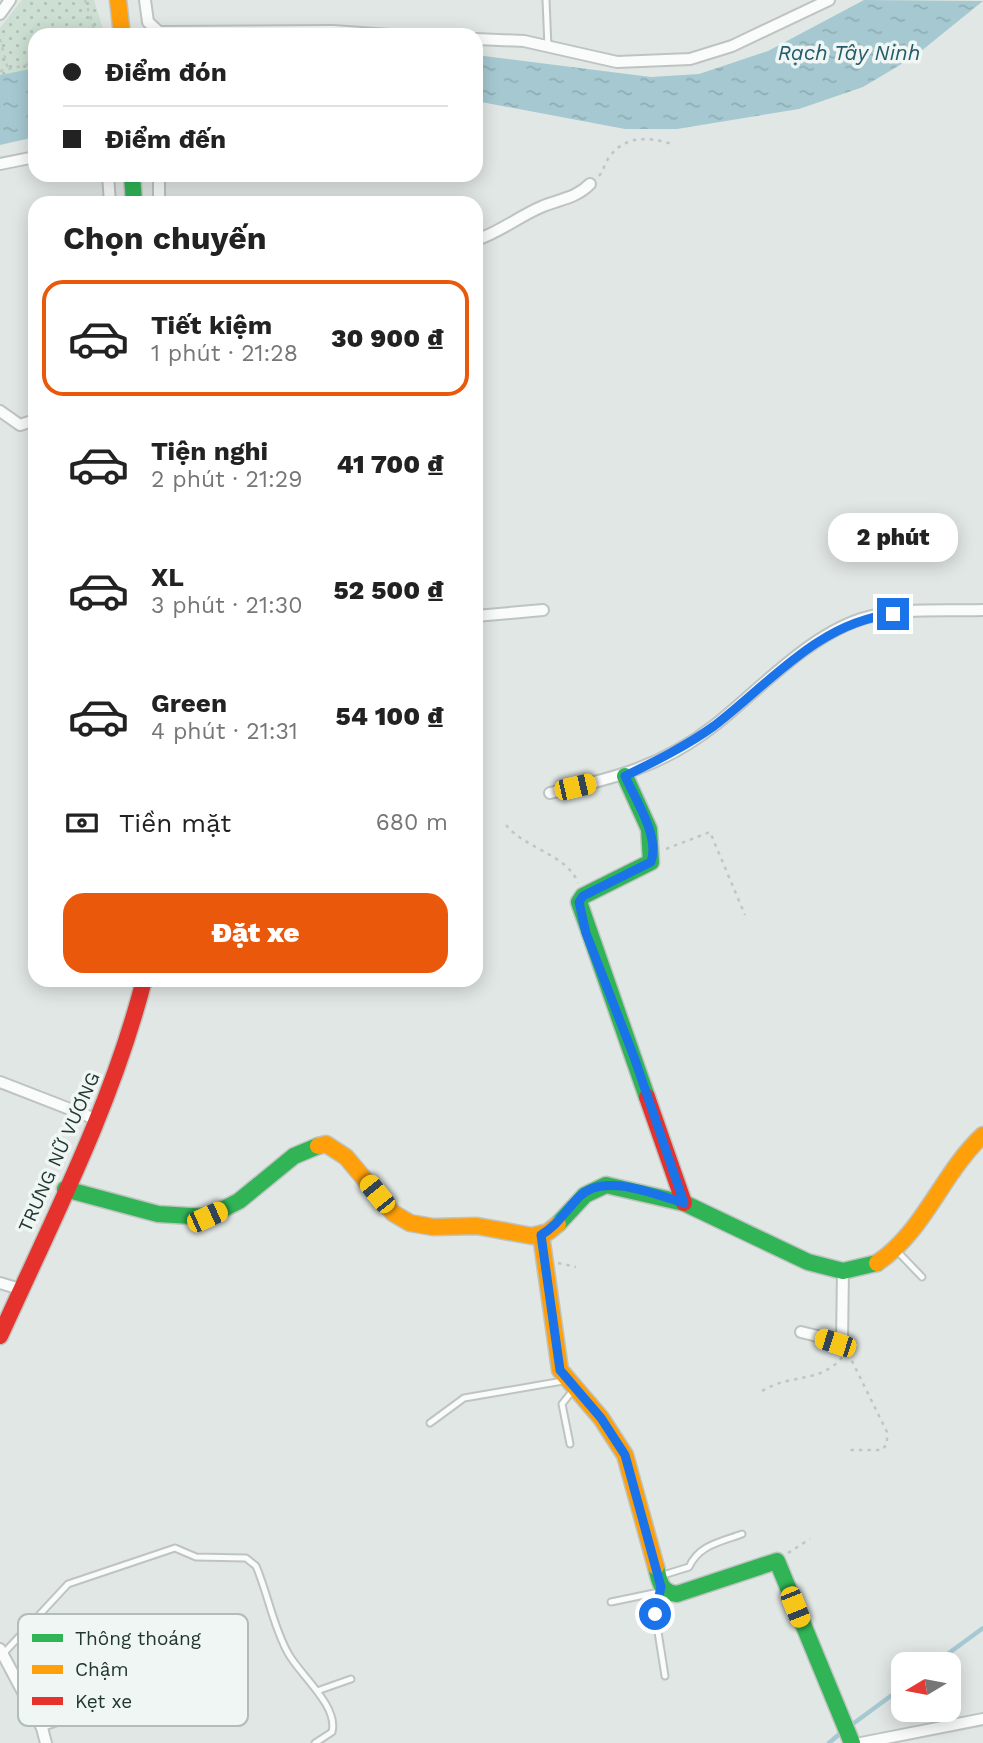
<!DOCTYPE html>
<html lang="vi">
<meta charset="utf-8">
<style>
:root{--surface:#fff;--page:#f6f6f6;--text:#222;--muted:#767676;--line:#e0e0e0;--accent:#ea580c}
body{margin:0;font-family:"Work Sans",sans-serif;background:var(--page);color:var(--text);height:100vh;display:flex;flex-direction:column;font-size:26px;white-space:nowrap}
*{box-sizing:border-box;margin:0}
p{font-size:23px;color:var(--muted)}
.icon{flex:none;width:38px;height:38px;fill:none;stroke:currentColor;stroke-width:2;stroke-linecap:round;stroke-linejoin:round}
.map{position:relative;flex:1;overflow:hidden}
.sheet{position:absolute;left:28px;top:196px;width:455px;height:791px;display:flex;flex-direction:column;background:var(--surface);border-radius:21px;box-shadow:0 4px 18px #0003}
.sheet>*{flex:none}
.banner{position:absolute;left:28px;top:28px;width:455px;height:154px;border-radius:21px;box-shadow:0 4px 18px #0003;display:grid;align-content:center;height:154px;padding:0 35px;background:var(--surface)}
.needle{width:46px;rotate:260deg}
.controls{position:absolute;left:891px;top:1652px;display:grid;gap:14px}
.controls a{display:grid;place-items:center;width:70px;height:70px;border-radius:14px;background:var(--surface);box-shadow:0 4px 18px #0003;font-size:35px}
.end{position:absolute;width:32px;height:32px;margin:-16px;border:9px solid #1a73e8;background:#fff;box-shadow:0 0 0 4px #fff}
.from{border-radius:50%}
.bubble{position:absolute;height:49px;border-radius:21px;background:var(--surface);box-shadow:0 4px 18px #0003;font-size:23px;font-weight:800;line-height:49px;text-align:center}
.car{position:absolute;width:21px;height:42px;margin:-21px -10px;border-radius:9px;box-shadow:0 0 5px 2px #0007;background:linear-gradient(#f5c518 24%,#345 0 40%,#f5c518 0 76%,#345 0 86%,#f5c518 0)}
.banner b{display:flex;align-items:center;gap:24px;height:66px;font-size:26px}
.banner b+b{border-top:2px solid var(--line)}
.banner i{width:18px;height:18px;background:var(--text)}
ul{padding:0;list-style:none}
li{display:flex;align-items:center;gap:21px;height:116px;margin:0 14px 10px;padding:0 21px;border:4px solid transparent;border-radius:21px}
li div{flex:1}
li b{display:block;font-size:26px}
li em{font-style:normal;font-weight:800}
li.active{border-color:var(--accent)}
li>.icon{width:63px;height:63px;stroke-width:1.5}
h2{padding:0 35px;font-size:32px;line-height:84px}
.pay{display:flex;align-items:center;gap:18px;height:77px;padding:0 35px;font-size:26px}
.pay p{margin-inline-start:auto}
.button{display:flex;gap:14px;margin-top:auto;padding:14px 35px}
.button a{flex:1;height:80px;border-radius:21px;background:var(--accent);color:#fff;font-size:28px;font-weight:800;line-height:80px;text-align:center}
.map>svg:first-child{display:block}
.park{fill:url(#park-dots)}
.water{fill:url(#water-ripples)}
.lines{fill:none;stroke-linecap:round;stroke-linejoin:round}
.stream{stroke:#a6c9d1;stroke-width:4.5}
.lane-casing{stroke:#bec4c1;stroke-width:9}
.street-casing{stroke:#bec4c1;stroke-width:14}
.fast-casing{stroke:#bec4c1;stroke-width:19}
.slow-casing{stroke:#bec4c1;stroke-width:19}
.jam-casing{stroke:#bec4c1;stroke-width:19}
.path{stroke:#bfc7c4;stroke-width:2.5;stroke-dasharray:3.5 5;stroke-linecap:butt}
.lane{stroke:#fafbfb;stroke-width:5}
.street{stroke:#fafbfb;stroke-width:10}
.fast{stroke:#30b455;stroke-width:16}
.slow{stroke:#ff9f0a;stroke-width:16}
.jam{stroke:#e5322d;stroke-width:16}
.route{stroke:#1a73e8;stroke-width:9}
.labels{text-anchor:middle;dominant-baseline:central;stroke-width:7;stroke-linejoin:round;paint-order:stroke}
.street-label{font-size:19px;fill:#223732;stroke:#eff6f3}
.water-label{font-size:21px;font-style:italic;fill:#235b6c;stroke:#eff6f3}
.key{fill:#eff6f3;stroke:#b2bdb9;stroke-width:2}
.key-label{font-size:19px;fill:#223732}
</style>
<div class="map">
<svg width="983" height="1743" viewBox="0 0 983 1743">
<defs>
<pattern id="park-dots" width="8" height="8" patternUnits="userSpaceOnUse" patternTransform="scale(1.75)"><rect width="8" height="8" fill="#ccdfd2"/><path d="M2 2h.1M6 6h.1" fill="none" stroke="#afc0b5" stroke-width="1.8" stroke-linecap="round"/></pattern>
<pattern id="water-ripples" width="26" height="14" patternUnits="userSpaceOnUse" patternTransform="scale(1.75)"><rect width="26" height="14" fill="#a6c9d1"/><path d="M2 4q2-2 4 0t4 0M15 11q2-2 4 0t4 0" fill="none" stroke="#8fadb4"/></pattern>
</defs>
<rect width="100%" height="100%" fill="#e1e7e4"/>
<path class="park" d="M22,0h72l11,35h-70v33l-35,7v-47z"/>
<g class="water">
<path d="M864,0l119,1 -68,55 -52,31 -64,22 -122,20h-52l-149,-28v-46l175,22 48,-3 69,-23z"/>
<path d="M35,68v69l-35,8v-70z"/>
</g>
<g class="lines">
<g class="stream">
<path d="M934,1664l49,-36"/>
<path d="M850,1726l53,-39"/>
<path d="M829,1743l14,-12"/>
</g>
<defs>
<g id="lane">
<path d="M546,0l2,47"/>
<path d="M898,1252l24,25"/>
<path d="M430,1423l34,-25 99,-17"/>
<path d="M570,1444l-8,-40 12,-15"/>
<path d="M660,1576l29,-9c10,-22 31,-25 53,-33"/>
<path d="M660,1590l-5,23 10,63"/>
<path d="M611,1602l48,-10"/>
<path d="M3,1654l65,-70 107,-36 21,9 50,1 10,8c12,28 17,60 32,87 11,21 51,53 44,79l-17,11"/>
<path d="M317,1691l34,-12"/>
<path d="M42,1728l95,-34"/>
</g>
<g id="street">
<path d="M145,0l3,22 11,10 174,-1 57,4"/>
<path d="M0,14l10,-14"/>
<path d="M476,39l48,2 93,21 73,-3 42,-13 97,-46"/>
<path d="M0,164l35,-7"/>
<path d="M108,175l2,28"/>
<path d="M159,175v28"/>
<path d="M476,240c24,-8 42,-23 65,-33 18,-8 34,-8 49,-23"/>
<path d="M0,411l20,14 15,-5"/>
<path d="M476,616l67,-6"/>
<path d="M550,793c65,-15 111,-26 165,-68 44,-35 92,-88 146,-106 38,-12 83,-8 122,-9"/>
<path d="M0,1082l98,38"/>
<path d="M0,1283l20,6"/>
<path d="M801,1332l41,10 1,-72"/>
<path d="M0,1649l42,79 4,15"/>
<path d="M861,1743l122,-24"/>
</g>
<g id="fast">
<path d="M132,175l2,28"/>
<path d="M625,776l24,53 2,33 -68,34 -4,6 68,195"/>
<path d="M65,1189l93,25 50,3 31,-16 55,-45 24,-10"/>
<path d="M558,1224l27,-29 21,-10 78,18 124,59 35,9 34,-8"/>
<path d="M656,1567c4,15 4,25 21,27l100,-33 75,182"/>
</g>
<g id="slow">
<path d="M118,0l4,35"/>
<path d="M318,1146l8,-2 20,13 47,56 17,10 23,4 44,-1 55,10 16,-4 10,-8"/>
<path d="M541,1235l19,135 41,48 24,37 31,112"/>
<path d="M877,1263c47,-31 65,-90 106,-128"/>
</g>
<g id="jam">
<path d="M647,1097l37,106"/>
<path d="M0,1336c53,-117 112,-231 144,-356"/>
</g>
</defs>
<use href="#lane" class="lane-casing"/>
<use href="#street" class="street-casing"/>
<use href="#fast" class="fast-casing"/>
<use href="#slow" class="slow-casing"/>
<use href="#jam" class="jam-casing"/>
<g class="path">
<path d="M85,0l11,35"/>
<path d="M0,39l8,30"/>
<path d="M0,71l35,-8"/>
<path d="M599,176c5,-6 6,-14 11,-20 16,-21 39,-19 62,-12"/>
<path d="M506,825c18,23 62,30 72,58"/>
<path d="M666,849l44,-17 35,83"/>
<path d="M558,1263l18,4"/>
<path d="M848,1353l39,79v12l-5,6h-33"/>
<path d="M762,1391c31,-19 59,-6 83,-37"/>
<path d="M788,1553l22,-14"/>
</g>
<use href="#lane" class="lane"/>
<use href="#street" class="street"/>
<use href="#fast" class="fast"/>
<use href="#slow" class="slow"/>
<use href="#jam" class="jam"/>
</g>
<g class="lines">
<path class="route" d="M655,1614l6,-27 -36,-132 -24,-37 -41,-48 -19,-135c17,-10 25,-25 39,-39 24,-24 76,-1 104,7l-50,-146 -48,-124 -7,-31 4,-6 68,-34c9,-26 -16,-63 -26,-86 31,-15 61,-30 89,-50 56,-43 105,-104 179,-112"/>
</g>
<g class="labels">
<g class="street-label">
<text transform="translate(59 1152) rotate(-66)">TRƯNG NỮ VƯƠNG</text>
</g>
<g class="water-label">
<text x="849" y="52">Rạch Tây Ninh</text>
</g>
</g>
<rect x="18" y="1614" width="230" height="112" rx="10" class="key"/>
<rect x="32" y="1634" width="31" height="8" fill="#30b455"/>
<rect x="32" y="1665" width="31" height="9" fill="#ff9f0a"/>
<rect x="32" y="1697" width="31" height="8" fill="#e5322d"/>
<g class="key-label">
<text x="75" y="1645">Thông thoáng</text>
<text x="75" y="1676">Chậm</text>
<text x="75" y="1708">Kẹt xe</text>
</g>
</svg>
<div class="controls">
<a><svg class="needle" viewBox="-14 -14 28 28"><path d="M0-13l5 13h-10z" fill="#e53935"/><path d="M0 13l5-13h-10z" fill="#767676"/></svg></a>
</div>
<i class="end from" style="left:655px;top:1614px"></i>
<i class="end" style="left:893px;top:614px"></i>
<div class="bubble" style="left:828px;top:513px;width:130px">2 phút</div>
<i class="car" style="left:575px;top:787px;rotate:77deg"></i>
<i class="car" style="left:377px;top:1194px;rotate:321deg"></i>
<i class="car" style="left:207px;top:1217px;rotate:66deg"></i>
<i class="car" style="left:835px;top:1343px;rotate:288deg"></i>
<i class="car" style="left:795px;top:1607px;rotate:158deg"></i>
<div class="banner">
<b><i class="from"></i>Điểm đón</b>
<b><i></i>Điểm đến</b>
</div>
<section class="sheet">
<h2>Chọn chuyến</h2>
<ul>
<li class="active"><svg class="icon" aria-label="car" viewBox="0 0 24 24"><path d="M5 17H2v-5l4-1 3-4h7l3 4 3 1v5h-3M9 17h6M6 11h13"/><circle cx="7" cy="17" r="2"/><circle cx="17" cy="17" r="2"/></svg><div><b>Tiết kiệm</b><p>1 phút · 21:28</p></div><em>30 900 ₫</em></li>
<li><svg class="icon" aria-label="car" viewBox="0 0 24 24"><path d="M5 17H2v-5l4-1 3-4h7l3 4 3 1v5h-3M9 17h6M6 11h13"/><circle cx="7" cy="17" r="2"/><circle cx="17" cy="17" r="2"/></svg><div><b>Tiện nghi</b><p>2 phút · 21:29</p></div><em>41 700 ₫</em></li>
<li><svg class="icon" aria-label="car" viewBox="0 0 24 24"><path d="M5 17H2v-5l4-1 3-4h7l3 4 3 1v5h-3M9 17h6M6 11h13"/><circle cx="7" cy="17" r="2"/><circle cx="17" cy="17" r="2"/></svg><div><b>XL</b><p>3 phút · 21:30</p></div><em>52 500 ₫</em></li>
<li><svg class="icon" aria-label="car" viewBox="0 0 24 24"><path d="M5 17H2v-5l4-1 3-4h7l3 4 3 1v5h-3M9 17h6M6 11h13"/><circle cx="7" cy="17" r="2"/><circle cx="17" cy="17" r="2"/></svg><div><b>Green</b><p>4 phút · 21:31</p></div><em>54 100 ₫</em></li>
</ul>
<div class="pay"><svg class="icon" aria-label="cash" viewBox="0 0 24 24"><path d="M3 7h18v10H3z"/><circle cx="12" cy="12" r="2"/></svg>Tiền mặt<p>680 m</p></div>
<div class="button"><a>Đặt xe</a></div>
</section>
</div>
